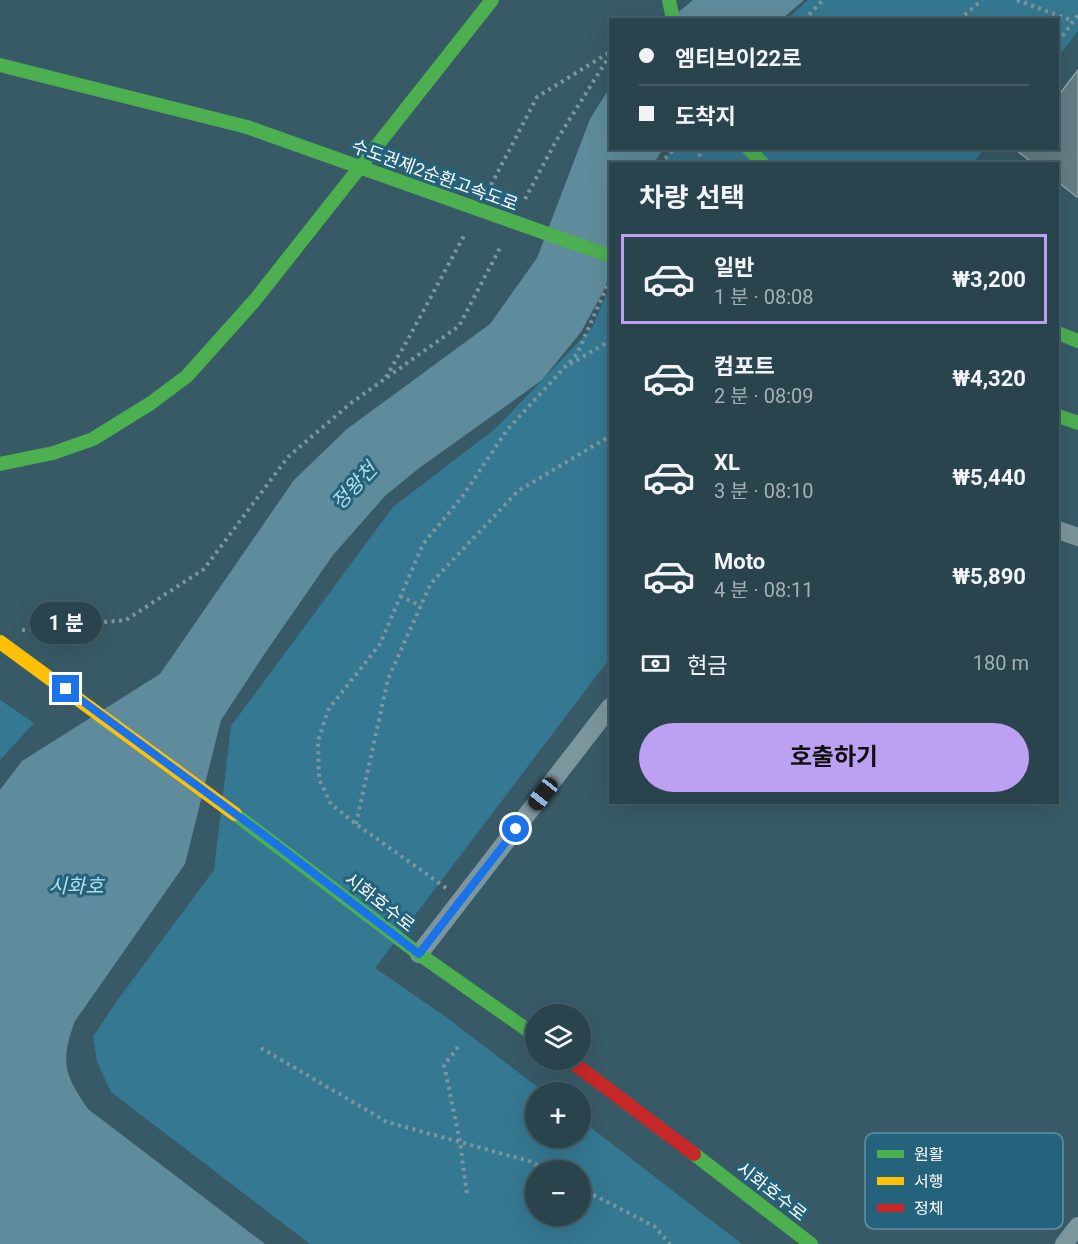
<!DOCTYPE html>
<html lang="ko">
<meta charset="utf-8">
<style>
:root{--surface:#2a444d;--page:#364e57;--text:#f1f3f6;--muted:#a5b0b6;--line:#465c65;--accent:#bca0f2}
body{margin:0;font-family:Roboto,"Noto Sans KR",sans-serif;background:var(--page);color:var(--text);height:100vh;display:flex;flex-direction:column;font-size:22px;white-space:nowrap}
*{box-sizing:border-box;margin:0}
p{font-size:20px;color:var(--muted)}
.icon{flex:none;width:33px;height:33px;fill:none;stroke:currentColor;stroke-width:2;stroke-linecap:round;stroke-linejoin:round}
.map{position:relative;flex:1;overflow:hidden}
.panel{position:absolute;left:609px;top:162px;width:450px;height:642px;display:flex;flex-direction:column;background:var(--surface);border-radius:0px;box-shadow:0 6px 24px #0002,0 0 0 2px var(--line)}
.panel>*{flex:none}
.banner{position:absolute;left:609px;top:18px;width:450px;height:132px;border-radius:0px;box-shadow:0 6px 24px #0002,0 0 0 2px var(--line);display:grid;align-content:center;height:132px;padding:0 30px;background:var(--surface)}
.fabs{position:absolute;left:525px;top:1004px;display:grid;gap:12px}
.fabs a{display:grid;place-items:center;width:66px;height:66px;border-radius:50%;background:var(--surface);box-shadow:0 6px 24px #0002,0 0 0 2px var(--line);font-size:30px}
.end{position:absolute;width:27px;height:27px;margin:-14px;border:8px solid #1a73e8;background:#fff;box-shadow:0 0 0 3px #fff}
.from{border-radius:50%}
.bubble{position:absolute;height:42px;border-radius:21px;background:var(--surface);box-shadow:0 6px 24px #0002,0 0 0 2px var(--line);font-size:20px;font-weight:700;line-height:42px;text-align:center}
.car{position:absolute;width:18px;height:36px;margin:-18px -9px;border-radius:8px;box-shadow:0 0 4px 2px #0007;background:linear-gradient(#222 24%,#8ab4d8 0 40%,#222 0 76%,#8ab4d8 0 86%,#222 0)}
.banner b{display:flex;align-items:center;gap:21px;height:57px;font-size:22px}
.banner b+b{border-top:2px solid var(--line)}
.banner i{width:15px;height:15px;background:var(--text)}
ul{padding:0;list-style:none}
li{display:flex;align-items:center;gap:18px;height:90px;margin:0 12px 9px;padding:0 18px;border:3px solid transparent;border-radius:0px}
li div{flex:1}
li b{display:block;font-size:22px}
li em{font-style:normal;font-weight:700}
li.on{border-color:var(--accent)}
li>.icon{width:54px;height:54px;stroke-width:1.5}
h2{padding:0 30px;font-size:27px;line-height:72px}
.pay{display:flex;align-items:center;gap:15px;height:66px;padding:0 30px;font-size:22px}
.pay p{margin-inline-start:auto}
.cta{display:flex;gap:12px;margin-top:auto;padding:12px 30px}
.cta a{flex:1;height:69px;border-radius:36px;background:var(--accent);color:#111;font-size:24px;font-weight:700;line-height:69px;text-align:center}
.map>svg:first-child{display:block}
.green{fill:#357891;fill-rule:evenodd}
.water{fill:#5f8c9c}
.building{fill:#647d86;stroke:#90a5ad;stroke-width:1.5}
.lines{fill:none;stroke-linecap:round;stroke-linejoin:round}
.path{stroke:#7c969e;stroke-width:4;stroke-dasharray:3 4.5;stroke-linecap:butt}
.street{stroke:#7c969e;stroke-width:18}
.fast{stroke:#4caf50;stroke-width:14}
.slow{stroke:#ffc107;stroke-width:14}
.jam{stroke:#c62828;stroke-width:14}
.fast-bridge{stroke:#4caf50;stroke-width:14}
.route{stroke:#1a73e8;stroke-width:8}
.labels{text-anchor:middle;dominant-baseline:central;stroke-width:6;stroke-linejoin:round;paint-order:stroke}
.street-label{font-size:18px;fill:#fff;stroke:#24637b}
.water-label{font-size:20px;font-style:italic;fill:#b2deed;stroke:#24637b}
.key{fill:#24637b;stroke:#6692a3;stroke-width:1.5}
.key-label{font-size:16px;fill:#fff}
</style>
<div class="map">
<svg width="1078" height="1244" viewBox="0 0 1078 1244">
<rect width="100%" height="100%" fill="#385a67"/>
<g class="green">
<path d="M808,0h270v31l-20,26v-37l-271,-1z"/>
<path d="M670,148l314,1 -12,15h-308z"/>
<path d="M610,286v372l-235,310 71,49 98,75h-8v45h44l1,-17 161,124h-432l-199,-152 -14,-30 -4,-25 21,-32 100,-135 17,-144 162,-219 103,-79 96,-100zM536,1170h44v45h-44z"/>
<path d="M0,700l34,23 -34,37z"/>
</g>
<g class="water">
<path d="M693,0h111l-22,19 -113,1z"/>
<path d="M610,87v61l53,1 -9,14 -44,1v109l-6,17 -23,42 -39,48 -124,89 -33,27 -52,59 -70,101 -42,64 -36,144 -110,157c-15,41 -11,53 13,88l177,135h-265v-454l22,-29 138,-87 134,-194 53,-51 143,-105 47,-66 53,-139z"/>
</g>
<path class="building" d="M1078,70v126l-1,1 -19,-15v-18h-24l-18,-14 42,-2v-52z"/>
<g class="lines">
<g class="path">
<path d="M1017,0l56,21"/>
<path d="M804,20l19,-20"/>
<path d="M959,20l23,-20"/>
<path d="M1058,42l20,-27"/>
<path d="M975,148h1"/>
<path d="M660,164l15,-16"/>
<path d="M698,164l3,-16"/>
<path d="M491,185l46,-88 73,-45"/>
<path d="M525,199l31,-58 54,-86"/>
<path d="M570,364l40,-23"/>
<path d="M386,377l21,-36 58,-107"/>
<path d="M400,596l21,10"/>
<path d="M22,630l104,-10 78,-51 84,-112 63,-54 108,-77 42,-80"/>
<path d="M356,824l32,-145 43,-96 87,-92 92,-55"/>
<path d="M446,888l-90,-64 -25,-20 -12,-25 -1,-38 10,-31 52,-66 43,-100 39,-47 45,-67 70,-76 32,-72"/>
<path d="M458,1047l-14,18 16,77 7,53"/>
<path d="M261,1048l126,74 142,39 18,9"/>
<path d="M580,1188l74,38 16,18"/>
</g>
<g class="street">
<path d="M1058,530l20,7"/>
<path d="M419,954l191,-247"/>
<path d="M1064,1244l14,-18"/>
</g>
<g class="fast">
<path d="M669,0l4,20"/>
<path d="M0,65l247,62"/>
<path d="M748,148l15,16"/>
<path d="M1058,333l20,8"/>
<path d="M1058,416l20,7"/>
<path d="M0,464l53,-11 40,-14 58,-36 36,-27 68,-76 237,-300"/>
<path d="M235,814l184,140 117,82"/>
<path d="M694,1154l117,90"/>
</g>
<path class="slow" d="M0,642l235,172"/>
<path class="jam" d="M568,1059l126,95"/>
<path class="fast-bridge" d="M247,127l363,129"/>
</g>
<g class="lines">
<path class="route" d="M66,689l198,146 155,119 97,-125"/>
</g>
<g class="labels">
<g class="street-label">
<text transform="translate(435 175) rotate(20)">수도권제2순환고속도로</text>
<text transform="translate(380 902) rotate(38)">시화호수로</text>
<text transform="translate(772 1191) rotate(38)">시화호수로</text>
</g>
<g class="water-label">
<text transform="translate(354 486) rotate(-47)">정왕천</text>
<text x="76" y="886">시화호</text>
</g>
</g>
<rect x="865" y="1133" width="198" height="96" rx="9" class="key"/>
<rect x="877" y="1150" width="27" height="8" fill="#4caf50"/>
<rect x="877" y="1177" width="27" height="8" fill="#ffc107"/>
<rect x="877" y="1204" width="27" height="8" fill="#c62828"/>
<g class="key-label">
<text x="914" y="1160">원활</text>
<text x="914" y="1187">서행</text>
<text x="914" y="1214">정체</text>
</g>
</svg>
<div class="fabs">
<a><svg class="icon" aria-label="layers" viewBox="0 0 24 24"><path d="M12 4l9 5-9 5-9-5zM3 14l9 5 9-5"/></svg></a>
<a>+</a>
<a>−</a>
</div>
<i class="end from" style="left:516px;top:829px"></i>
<i class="end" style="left:66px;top:689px"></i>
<div class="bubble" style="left:30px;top:602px;width:72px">1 분</div>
<i class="car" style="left:543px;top:794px;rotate:218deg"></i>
<div class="banner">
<b><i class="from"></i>엠티브이22로</b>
<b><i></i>도착지</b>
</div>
<section class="panel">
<h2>차량 선택</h2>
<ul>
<li class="on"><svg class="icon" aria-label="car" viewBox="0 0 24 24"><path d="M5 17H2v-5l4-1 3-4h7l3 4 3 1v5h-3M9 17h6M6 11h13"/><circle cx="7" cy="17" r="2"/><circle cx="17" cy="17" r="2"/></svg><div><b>일반</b><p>1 분 · 08:08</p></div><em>₩3,200</em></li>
<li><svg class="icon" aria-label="car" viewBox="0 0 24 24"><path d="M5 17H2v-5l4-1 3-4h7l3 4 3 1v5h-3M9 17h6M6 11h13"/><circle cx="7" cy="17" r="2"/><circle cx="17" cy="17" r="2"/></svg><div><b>컴포트</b><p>2 분 · 08:09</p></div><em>₩4,320</em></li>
<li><svg class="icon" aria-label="car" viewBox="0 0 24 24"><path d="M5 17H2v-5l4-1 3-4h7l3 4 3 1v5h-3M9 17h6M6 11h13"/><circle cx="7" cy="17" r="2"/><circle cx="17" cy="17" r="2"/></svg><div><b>XL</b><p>3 분 · 08:10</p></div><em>₩5,440</em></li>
<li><svg class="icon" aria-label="car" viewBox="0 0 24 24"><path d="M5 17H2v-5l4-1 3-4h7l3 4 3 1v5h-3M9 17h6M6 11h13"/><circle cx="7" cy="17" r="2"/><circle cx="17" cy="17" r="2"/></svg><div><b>Moto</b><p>4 분 · 08:11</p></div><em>₩5,890</em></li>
</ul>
<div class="pay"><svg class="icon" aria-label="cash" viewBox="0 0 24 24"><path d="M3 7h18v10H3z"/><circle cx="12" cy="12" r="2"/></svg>현금<p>180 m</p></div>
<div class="cta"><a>호출하기</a></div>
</section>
</div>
